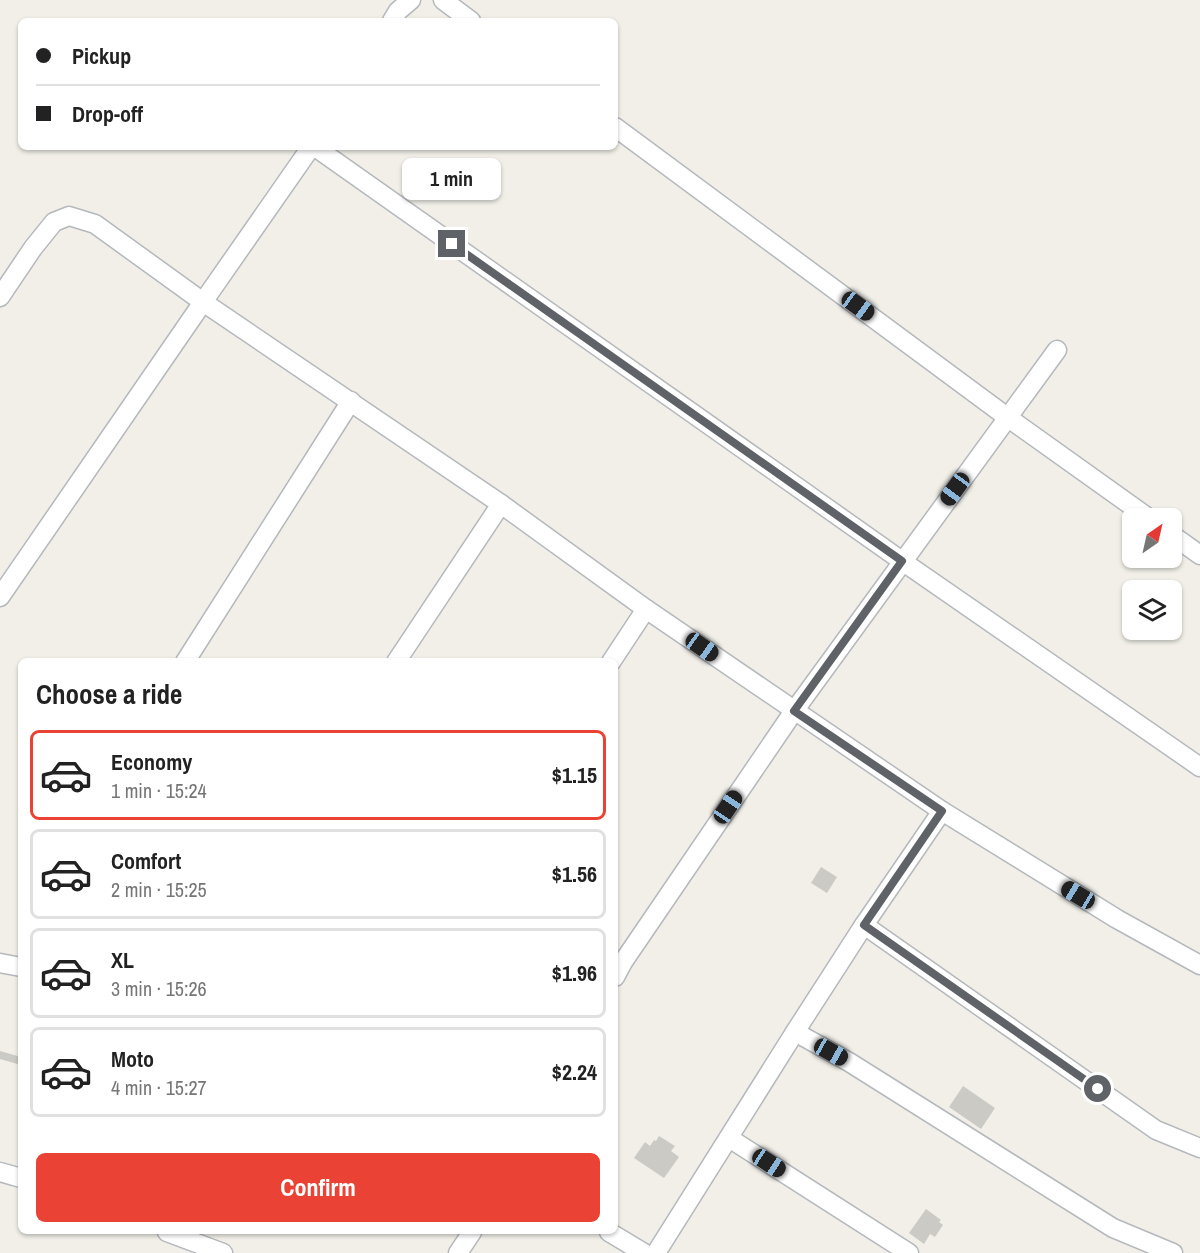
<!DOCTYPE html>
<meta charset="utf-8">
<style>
:root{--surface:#fff;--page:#f2f2f2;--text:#222;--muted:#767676;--line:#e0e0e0;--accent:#ea4335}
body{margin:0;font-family:"Archivo Narrow",sans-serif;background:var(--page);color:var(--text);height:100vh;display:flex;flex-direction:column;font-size:22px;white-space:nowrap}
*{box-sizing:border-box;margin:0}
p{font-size:20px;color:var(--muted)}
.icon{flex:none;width:33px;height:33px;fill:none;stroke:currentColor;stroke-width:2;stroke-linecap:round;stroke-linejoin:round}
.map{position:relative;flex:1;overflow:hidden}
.side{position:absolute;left:18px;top:658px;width:600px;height:576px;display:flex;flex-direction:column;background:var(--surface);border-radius:9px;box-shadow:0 2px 4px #0004}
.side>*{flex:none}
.hud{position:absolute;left:18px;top:18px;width:600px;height:132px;border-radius:9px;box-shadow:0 2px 4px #0004;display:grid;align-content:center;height:132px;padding:0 18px;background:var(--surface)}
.needle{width:39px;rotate:34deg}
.buttons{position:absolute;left:1122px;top:508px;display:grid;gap:12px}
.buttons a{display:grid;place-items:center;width:60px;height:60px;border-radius:9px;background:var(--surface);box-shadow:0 2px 4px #0004;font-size:30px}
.end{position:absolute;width:27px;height:27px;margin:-14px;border:8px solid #5f6368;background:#fff;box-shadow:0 0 0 3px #fff}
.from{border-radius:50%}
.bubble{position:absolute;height:42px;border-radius:9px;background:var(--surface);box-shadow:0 2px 4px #0004;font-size:20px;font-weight:800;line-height:42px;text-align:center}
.car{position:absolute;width:18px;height:36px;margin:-18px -9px;border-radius:8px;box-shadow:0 0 4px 2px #0007;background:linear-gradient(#222 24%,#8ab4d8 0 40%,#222 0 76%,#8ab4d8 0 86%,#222 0)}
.hud b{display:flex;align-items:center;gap:21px;height:57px;font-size:22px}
.hud b+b{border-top:2px solid var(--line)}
.hud i{width:15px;height:15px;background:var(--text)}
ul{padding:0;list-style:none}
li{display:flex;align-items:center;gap:18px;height:90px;margin:0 12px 9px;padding:0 6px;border:3px solid var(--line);border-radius:9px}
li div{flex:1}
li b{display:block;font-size:22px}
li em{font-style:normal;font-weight:800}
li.current{border-color:var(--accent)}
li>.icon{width:54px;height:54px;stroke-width:1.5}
h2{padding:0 18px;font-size:27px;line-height:72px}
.primary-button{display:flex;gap:12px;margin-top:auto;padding:12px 18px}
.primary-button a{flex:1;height:69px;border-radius:9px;background:var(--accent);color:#fff;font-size:24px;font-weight:800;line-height:69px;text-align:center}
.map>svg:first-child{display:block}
.building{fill:#cccac5}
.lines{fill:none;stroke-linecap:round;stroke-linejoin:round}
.street-casing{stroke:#b5b8bc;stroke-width:21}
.street{stroke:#fff;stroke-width:18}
.route{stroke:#5f6368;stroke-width:8}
</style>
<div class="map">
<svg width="1200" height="1253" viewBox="0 0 1200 1253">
<rect width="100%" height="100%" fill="#f1efe8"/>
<g class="building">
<path d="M821,867l16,10 -10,16 -16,-10z"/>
<path d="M0,1051l21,6v8l-21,-6z"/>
<path d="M963,1086l32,22 -14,21 -32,-22z"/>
<path d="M659,1136l16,10 -4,5 8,6 -15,21 -30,-20 11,-16 5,4 4,-6 2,1z"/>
<path d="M926,1209l15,11 -2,2 4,3 -8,12 -5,-3 -6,10 -15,-11z"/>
</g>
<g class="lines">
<defs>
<g id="street">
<path d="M443,0l28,21"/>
<path d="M392,21l6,-10 13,-11"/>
<path d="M615,127l392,290 143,102"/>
<path d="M315,147l587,414 298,206"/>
<path d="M0,297l33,-49 21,-26 15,-6 26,8 108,78 108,-155"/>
<path d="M1172,535l28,20"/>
<path d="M0,597l203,-295 298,202 145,105 296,202 175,108 83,46"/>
<path d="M185,662l166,-261"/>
<path d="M396,662l105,-158"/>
<path d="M611,662l35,-53"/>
<path d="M864,925l292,205 44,18"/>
<path d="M0,963l21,4"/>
<path d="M615,977l8,-15 171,-251 263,-361"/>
<path d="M795,1032l54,30 264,166 60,25"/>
<path d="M729,1138l180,115"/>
<path d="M0,1172l21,6"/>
<path d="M167,1232l56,21"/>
<path d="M609,1232l35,21"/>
<path d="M458,1253l14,-21"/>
<path d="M656,1253l139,-221 69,-107 78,-114"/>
</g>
</defs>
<use href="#street" class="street-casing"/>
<use href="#street" class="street"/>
</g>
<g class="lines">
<path class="route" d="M452,244l450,317 -108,150 148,100 -78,114 234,164"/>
</g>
</svg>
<div class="buttons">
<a><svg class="needle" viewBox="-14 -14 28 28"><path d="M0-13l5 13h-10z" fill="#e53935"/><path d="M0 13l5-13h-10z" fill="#767676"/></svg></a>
<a><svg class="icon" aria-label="layers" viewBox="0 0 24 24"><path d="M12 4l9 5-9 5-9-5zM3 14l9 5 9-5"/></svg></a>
</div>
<i class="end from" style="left:1098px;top:1089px"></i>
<i class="end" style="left:452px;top:244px"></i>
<div class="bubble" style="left:402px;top:158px;width:99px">1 min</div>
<i class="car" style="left:858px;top:306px;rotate:126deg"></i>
<i class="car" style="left:955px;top:489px;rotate:216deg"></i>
<i class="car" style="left:702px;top:647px;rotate:125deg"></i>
<i class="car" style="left:728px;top:807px;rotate:34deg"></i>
<i class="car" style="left:1078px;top:895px;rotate:301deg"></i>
<i class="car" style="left:831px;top:1052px;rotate:119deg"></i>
<i class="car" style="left:769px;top:1163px;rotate:123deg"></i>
<div class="hud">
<b><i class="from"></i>Pickup</b>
<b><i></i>Drop-off</b>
</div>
<section class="side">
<h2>Choose a ride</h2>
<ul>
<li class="current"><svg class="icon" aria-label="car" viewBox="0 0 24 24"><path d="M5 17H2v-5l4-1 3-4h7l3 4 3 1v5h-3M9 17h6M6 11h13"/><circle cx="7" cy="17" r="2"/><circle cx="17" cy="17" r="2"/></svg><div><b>Economy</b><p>1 min · 15:24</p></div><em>$1.15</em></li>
<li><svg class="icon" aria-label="car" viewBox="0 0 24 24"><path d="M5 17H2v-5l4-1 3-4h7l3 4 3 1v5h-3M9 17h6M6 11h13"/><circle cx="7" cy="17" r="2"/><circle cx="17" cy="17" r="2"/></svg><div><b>Comfort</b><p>2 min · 15:25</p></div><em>$1.56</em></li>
<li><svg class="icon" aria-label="car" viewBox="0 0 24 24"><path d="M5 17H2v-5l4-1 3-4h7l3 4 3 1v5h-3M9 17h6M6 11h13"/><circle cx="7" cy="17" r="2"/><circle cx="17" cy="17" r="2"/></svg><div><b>XL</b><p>3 min · 15:26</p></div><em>$1.96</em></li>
<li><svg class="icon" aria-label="car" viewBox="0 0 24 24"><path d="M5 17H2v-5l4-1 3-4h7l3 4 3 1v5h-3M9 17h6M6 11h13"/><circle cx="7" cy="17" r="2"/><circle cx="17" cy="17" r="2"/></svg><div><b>Moto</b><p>4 min · 15:27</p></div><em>$2.24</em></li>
</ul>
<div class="primary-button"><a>Confirm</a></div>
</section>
</div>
